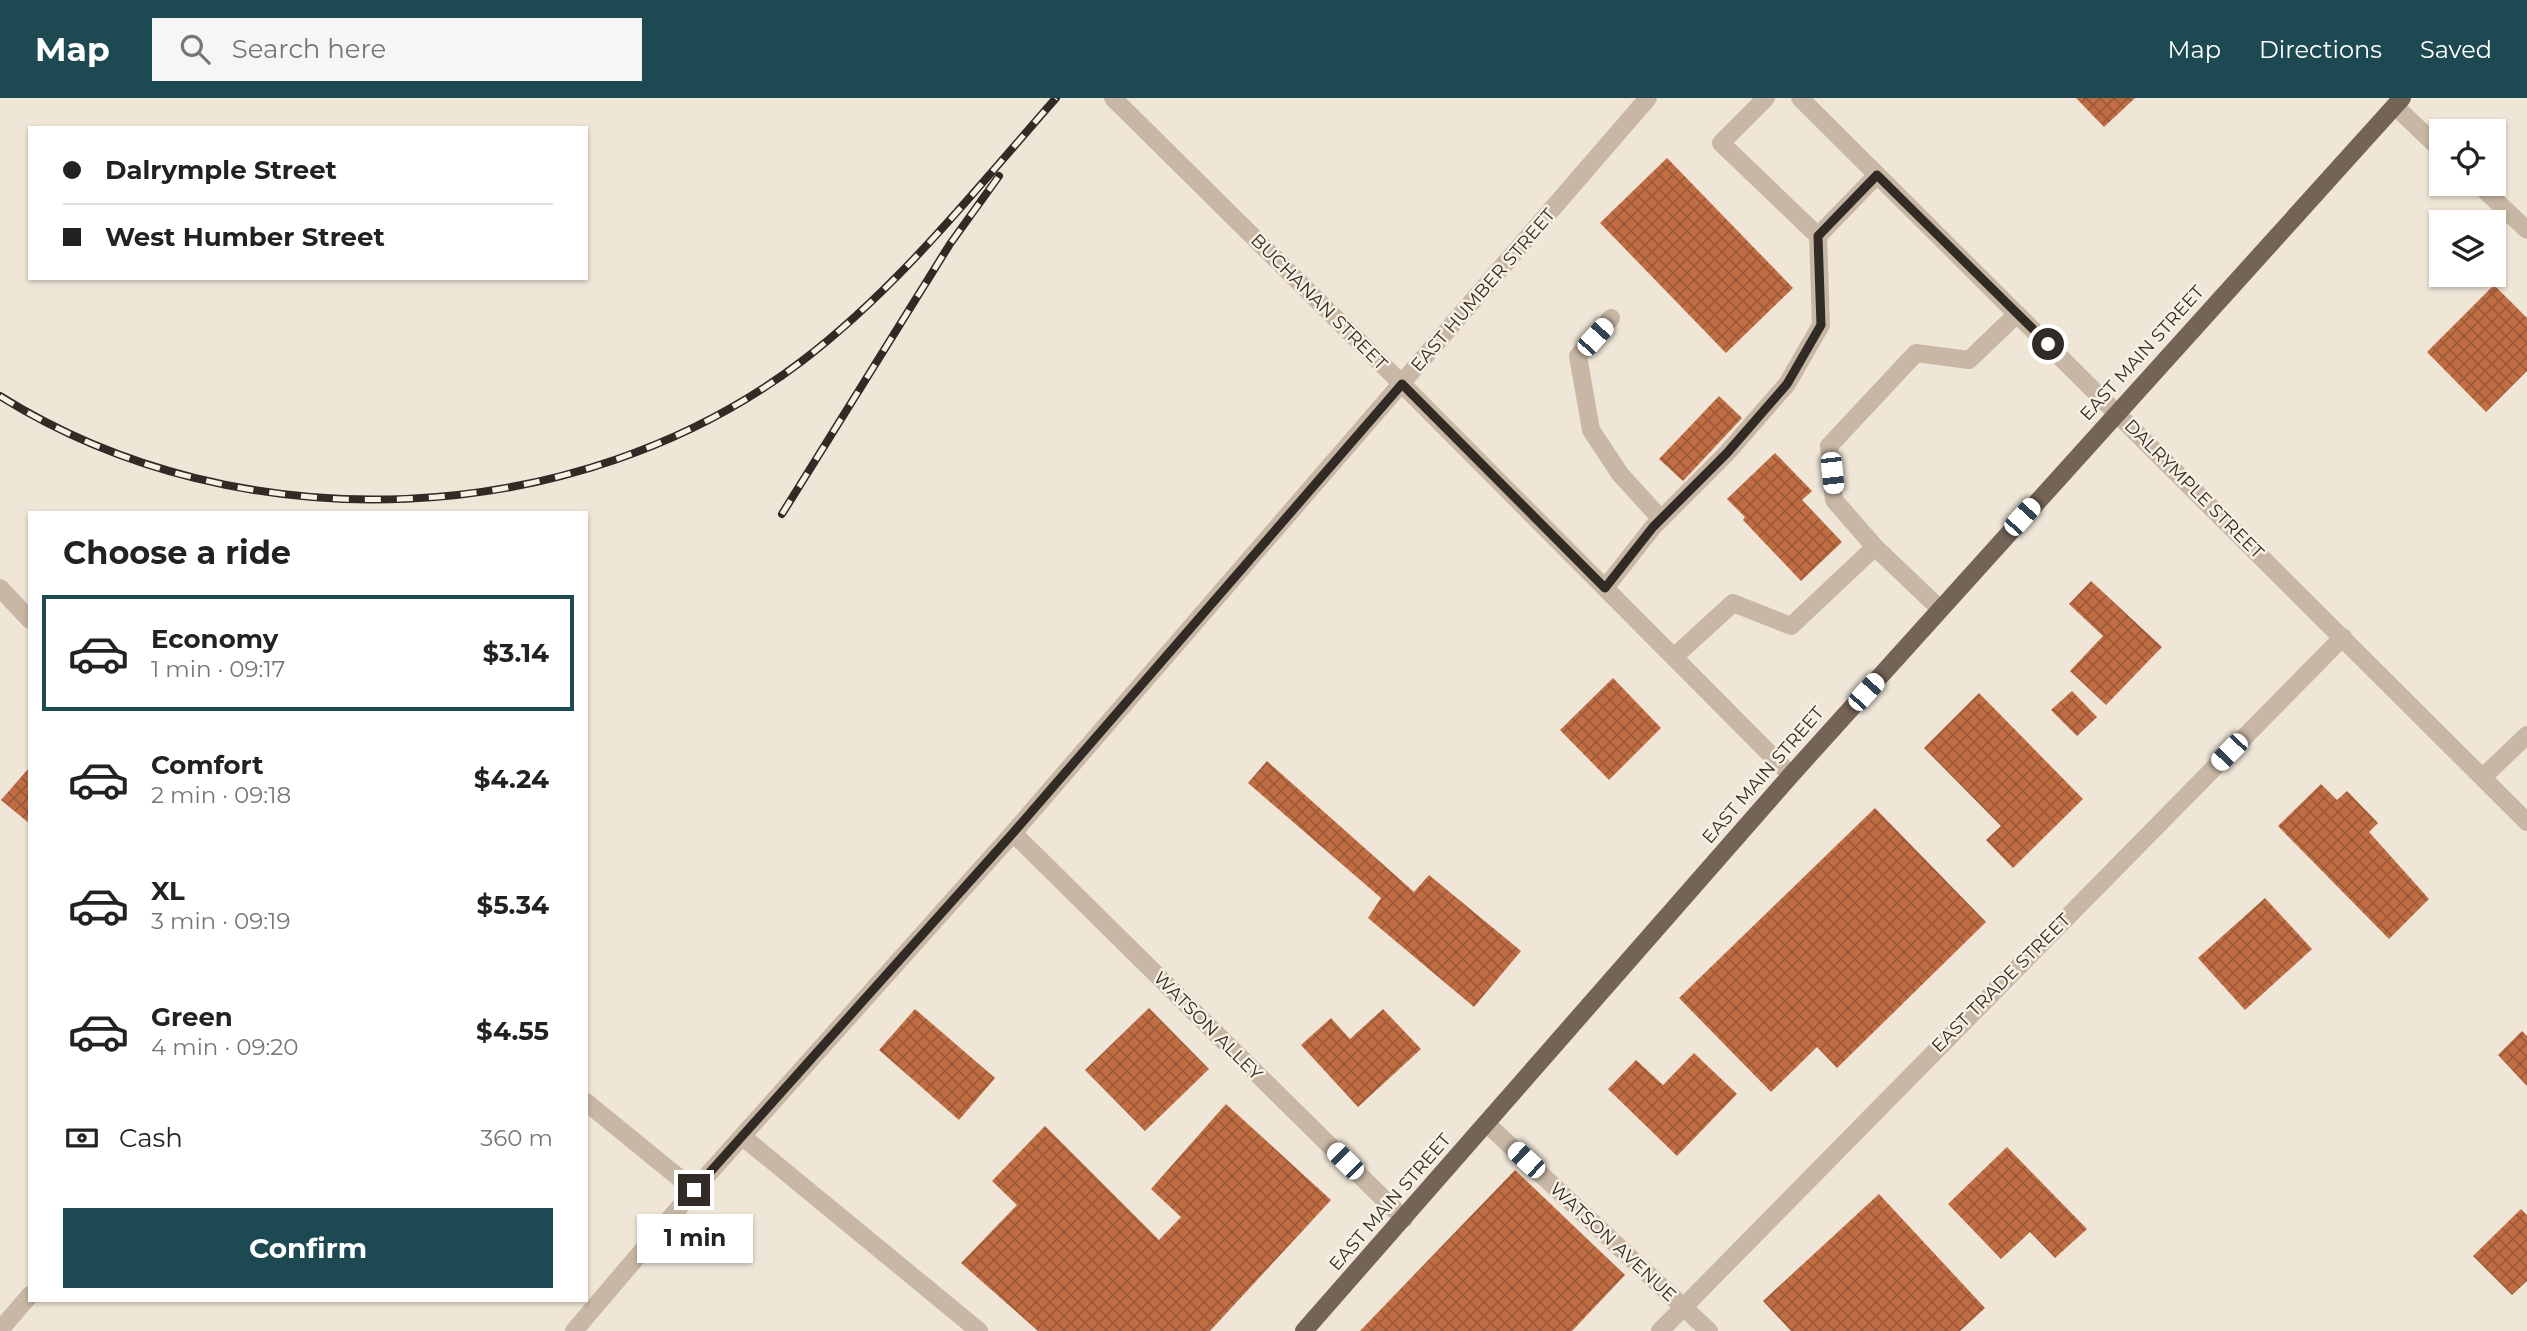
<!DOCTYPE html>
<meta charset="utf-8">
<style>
:root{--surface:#fff;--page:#f6f6f6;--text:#222;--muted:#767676;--line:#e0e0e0;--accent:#1d4a52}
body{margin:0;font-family:Montserrat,sans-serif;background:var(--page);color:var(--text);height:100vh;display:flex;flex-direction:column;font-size:26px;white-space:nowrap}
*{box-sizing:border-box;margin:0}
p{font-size:23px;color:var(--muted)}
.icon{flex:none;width:38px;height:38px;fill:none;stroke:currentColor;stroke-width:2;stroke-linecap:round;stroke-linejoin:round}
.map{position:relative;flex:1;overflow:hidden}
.sheet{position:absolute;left:28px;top:413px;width:560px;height:791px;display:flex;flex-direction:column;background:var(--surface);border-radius:0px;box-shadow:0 2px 5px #0004}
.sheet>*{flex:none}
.guide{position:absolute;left:28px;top:28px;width:560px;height:154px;border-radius:0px;box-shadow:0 2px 5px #0004;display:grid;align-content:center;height:154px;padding:0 35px;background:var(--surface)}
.controls{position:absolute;left:2429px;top:21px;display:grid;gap:14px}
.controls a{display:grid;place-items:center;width:77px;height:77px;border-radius:0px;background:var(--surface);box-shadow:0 2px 5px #0004;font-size:35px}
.end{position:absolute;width:32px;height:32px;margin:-16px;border:9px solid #322a25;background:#fff;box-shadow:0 0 0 4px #fff}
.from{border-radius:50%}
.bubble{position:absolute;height:49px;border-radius:0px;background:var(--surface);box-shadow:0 2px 5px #0004;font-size:23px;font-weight:700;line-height:49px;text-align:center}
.car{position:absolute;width:21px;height:42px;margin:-21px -10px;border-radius:9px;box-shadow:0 0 5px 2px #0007;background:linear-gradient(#fff 24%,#345 0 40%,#fff 0 76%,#345 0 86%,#fff 0)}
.guide b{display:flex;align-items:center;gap:24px;height:66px;font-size:26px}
.guide b+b{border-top:2px solid var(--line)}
.guide i{width:18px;height:18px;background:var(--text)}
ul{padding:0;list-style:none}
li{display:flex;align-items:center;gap:21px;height:116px;margin:0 14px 10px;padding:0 21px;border:4px solid transparent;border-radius:0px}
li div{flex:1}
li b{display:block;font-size:26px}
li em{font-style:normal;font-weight:700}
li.on{border-color:var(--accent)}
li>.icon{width:63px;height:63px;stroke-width:1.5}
h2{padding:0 35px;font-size:32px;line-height:84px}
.pay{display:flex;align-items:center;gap:18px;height:77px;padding:0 35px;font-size:26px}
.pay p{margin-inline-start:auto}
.button{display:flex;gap:14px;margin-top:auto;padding:14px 35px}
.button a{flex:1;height:80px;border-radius:0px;background:var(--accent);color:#fff;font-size:28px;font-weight:700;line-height:80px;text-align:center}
header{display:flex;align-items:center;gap:42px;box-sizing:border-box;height:98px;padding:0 35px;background:var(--accent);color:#fff}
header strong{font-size:33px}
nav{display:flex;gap:38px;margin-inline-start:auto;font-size:24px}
.search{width:490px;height:63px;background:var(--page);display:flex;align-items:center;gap:18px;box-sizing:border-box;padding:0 24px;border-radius:0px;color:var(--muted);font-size:26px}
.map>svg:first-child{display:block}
.building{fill:url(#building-cross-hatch)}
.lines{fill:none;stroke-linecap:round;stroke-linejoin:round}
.minor{stroke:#c7b7a4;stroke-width:18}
.major{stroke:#746357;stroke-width:18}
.rail-casing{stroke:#322a25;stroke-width:8}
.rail{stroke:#f8f0e3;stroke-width:5;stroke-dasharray:16;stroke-linecap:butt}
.route{stroke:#322a25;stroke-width:9}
.labels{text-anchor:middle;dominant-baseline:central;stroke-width:5;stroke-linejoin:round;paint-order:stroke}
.street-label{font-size:18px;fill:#322a25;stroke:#f8f0e3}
</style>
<header>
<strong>Map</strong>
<div class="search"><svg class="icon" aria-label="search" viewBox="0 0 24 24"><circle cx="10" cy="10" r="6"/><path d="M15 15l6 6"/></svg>Search here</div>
<nav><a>Map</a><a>Directions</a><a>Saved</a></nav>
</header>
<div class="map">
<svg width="2527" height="1233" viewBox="0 0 2527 1233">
<defs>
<pattern id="building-cross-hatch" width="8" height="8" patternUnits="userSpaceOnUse" patternTransform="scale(1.75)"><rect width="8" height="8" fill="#c16d44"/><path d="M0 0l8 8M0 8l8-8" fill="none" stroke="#9d5a39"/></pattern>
</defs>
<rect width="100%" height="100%" fill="#efe6d7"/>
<g class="building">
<path d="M2076,0h59l-31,29z"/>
<path d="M1667,60l126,130 -67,65 -126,-130z"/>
<path d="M2494,187l33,33v53l-41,41 -59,-60z"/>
<path d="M1719,298l23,22 -59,63 -24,-22z"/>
<path d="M1775,355l37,38 -10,9 40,42 -41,39 -58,-61 2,-3 -18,-18z"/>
<path d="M2091,483l71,66 -56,58 -36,-34 33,-35 -34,-32z"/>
<path d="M1613,580l48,50 -52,52 -49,-50z"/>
<path d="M2072,593l25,26 -20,19 -26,-26z"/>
<path d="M1979,595l104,106 -70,69 -27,-28 15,-14 -77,-78z"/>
<path d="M1267,663l147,131 15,-17 92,76 -47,56 -106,-89 13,-20 -133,-115z"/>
<path d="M30,669v57l-29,-24z"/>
<path d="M2321,686l16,16 10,-9 31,32 -9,9 60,67 -40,40 -111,-113z"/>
<path d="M1875,710l111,114 -149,146 -20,-21 -46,45 -92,-94z"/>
<path d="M2265,800l47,51 -67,61 -47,-52z"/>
<path d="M1149,910l60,61 -64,62 -60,-61z"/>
<path d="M915,911l80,69 -36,42 -80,-70z"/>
<path d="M1383,911l38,40 -63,58 -57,-62 30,-27 19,21z"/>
<path d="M2522,933l5,5v50l-29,-31z"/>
<path d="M1694,955l43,41 -60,62 -69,-67 28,-29 27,25z"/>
<path d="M1226,1006l105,96 -121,131h-172l-77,-68 56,-58 -25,-24 53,-55 114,114 22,-23 -30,-28z"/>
<path d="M2007,1049l80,82 -32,29 -25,-26 -29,27 -53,-55z"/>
<path d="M1515,1072l110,105 -53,56h-212z"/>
<path d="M1879,1096l106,114 -25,23h-169l-28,-30z"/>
<path d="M2521,1111l6,6v66l-15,14 -39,-39z"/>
</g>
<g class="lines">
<g class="minor">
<path d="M1113,0l289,286 389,391"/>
<path d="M1766,0l-45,45 97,93"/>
<path d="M1800,0l727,724"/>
<path d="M2395,8l46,44"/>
<path d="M2478,86l49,46"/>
<path d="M1611,220l-33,38 13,74 29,44 41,45"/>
<path d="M0,490l30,32"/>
<path d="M1605,490l48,-61 74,-74 60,-69 34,-59 -3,-89 59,-61"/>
<path d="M1940,511l-65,-62 -41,-47 -5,-54 87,-93 53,7 48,-46"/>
<path d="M1674,559l59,-54 58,23 84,-79"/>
<path d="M2483,679l44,-42"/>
<path d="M1013,735l391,386"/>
<path d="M586,1004l108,88"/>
<path d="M1486,1025l223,208"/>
<path d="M743,1039l236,194"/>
<path d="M0,1232l30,-35"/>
<path d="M574,1233l120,-141 319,-357 635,-735"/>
<path d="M1660,1233l683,-694"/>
</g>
<path class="major" d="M1304,1233l487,-556 611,-677"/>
<defs>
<g id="rail">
<path d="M0,298c239,150 577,136 802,-35 97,-74 174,-172 254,-263"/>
<path d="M782,416l168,-270 49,-68"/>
</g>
</defs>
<use href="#rail" class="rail-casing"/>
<use href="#rail" class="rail"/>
</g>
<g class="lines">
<path class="route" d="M694,1092l319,-357 389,-449 203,204 48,-61 74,-74 60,-69 34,-59 -3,-89 59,-61 171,169"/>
</g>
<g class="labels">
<g class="street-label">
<text transform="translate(1483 192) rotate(-49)">EAST HUMBER STREET</text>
<text transform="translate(1319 204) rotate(45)">BUCHANAN STREET</text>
<text transform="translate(2142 255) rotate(-48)">EAST MAIN STREET</text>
<text transform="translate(2194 391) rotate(45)">DALRYMPLE STREET</text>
<text transform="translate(1763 677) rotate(-49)">EAST MAIN STREET</text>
<text transform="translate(2001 885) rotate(-45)">EAST TRADE STREET</text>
<text transform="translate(1208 928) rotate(45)">WATSON ALLEY</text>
<text transform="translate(1390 1104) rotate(-49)">EAST MAIN STREET</text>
<text transform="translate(1613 1144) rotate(43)">WATSON AVENUE</text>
</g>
</g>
</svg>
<div class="controls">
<a><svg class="icon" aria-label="locate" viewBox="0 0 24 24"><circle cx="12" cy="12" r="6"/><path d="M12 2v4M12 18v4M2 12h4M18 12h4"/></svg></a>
<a><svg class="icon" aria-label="layers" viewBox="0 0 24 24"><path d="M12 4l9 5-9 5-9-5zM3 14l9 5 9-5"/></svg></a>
</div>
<i class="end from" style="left:2048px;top:246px"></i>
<i class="end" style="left:694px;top:1092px"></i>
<div class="bubble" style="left:637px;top:1116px;width:116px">1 min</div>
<i class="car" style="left:1595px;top:239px;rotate:42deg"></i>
<i class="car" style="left:1832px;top:375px;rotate:174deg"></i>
<i class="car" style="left:2022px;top:419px;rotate:42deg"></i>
<i class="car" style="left:1866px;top:594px;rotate:42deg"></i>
<i class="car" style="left:2229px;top:654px;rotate:224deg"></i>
<i class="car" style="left:1526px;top:1062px;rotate:313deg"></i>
<i class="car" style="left:1345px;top:1063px;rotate:315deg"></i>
<div class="guide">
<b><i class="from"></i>Dalrymple Street</b>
<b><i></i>West Humber Street</b>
</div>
<section class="sheet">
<h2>Choose a ride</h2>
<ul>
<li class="on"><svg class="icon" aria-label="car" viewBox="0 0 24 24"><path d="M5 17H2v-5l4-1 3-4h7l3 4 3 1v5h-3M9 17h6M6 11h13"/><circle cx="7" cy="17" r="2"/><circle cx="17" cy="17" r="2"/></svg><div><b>Economy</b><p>1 min · 09:17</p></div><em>$3.14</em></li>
<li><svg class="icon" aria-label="car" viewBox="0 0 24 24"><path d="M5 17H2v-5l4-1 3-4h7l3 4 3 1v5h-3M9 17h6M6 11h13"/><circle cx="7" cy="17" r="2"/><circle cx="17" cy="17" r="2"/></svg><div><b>Comfort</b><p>2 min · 09:18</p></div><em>$4.24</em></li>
<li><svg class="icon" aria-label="car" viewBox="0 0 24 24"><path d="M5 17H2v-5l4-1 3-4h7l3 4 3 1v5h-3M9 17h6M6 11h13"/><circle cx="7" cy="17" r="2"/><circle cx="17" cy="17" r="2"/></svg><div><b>XL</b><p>3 min · 09:19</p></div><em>$5.34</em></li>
<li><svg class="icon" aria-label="car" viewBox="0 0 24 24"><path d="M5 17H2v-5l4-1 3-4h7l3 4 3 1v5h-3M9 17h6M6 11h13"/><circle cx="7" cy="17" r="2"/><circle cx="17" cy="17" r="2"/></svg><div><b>Green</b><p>4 min · 09:20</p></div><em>$4.55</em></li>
</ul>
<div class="pay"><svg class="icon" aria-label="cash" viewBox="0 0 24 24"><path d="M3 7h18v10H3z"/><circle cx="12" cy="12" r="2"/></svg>Cash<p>360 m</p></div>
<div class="button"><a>Confirm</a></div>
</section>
</div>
